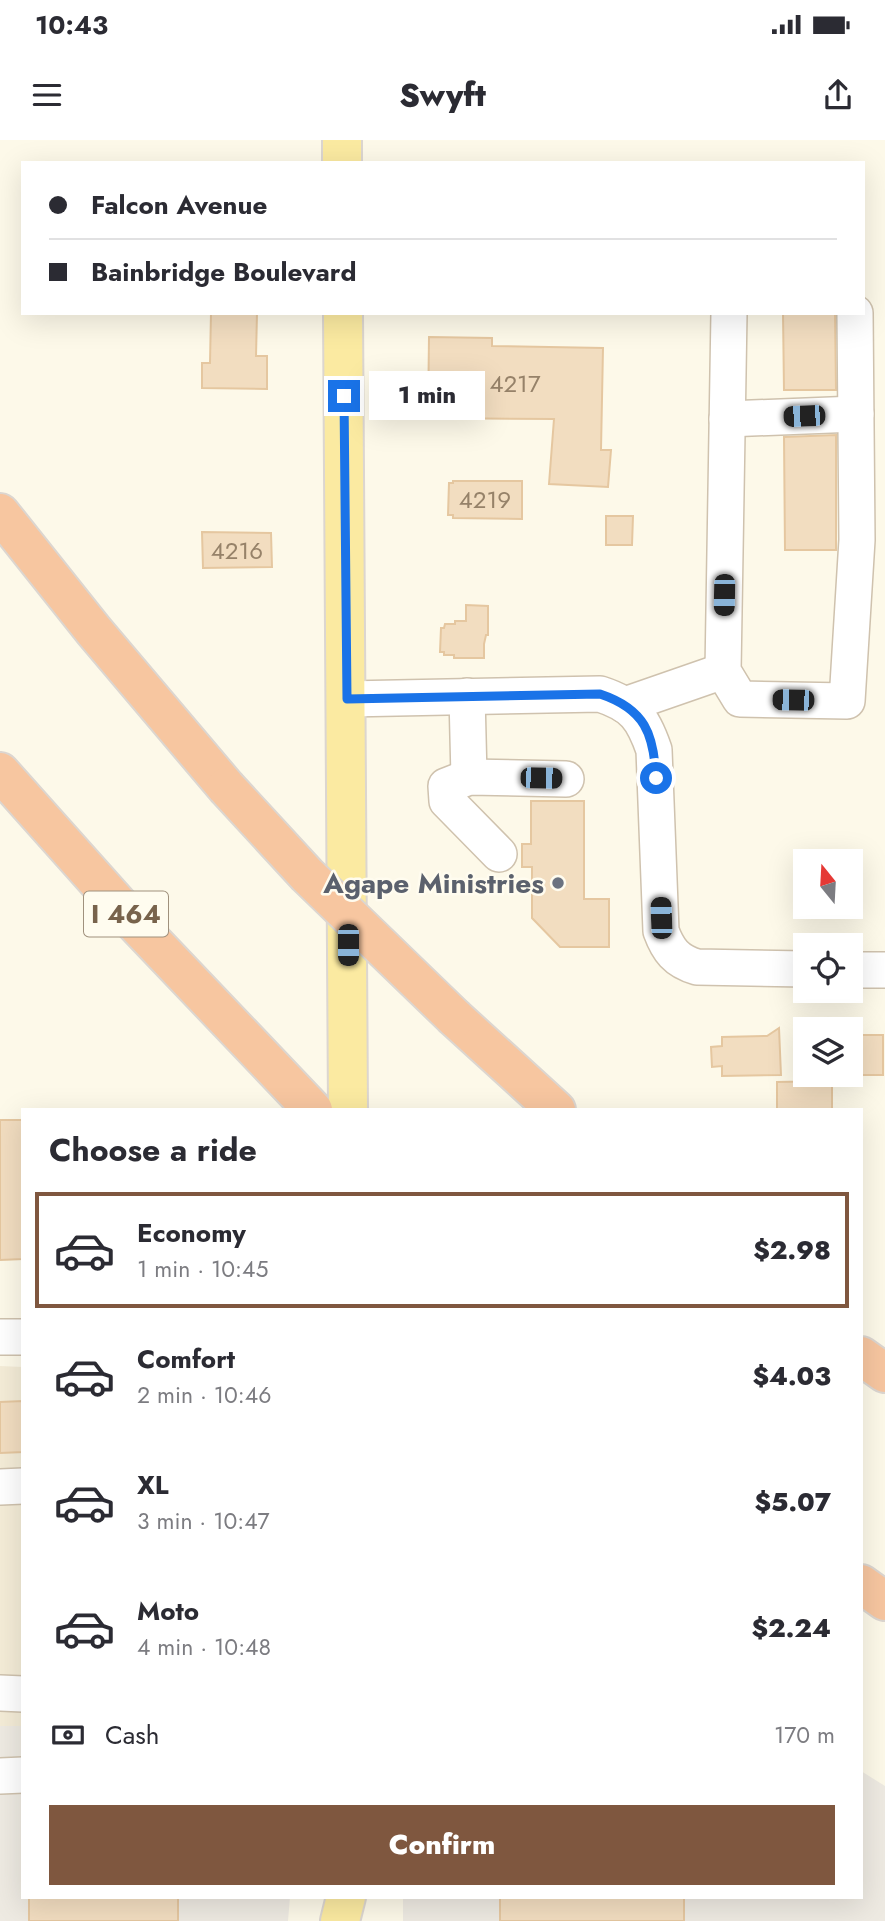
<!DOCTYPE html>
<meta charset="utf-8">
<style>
:root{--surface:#fff;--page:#f7f7f7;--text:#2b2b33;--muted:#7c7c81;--line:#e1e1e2;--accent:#7f573f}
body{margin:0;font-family:Jost,sans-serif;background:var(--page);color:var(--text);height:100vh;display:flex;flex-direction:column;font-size:26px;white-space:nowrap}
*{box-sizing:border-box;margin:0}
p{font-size:23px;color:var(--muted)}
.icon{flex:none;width:38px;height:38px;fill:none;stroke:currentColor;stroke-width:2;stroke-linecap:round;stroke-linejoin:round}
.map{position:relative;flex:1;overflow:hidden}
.sheet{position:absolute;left:21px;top:968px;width:842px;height:791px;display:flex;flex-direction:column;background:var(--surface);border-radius:0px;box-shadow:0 7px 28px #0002}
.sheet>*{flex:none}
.top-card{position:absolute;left:21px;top:21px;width:844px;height:154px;border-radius:0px;box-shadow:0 7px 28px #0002;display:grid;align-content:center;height:154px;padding:0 28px;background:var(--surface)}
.needle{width:46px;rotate:342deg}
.buttons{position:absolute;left:793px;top:709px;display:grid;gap:14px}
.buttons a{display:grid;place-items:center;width:70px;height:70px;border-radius:0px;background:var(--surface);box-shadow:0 7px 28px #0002;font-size:35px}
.end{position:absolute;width:32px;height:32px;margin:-16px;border:9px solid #1a73e8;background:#fff;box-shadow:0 0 0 4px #fff}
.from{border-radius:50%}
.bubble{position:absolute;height:49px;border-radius:0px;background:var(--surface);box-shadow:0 7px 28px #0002;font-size:23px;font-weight:800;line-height:49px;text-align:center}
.car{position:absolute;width:21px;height:42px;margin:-21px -10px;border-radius:9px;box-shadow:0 0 5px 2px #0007;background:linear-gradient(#222 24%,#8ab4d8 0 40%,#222 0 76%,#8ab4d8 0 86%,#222 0)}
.top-card b{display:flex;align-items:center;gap:24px;height:66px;font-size:26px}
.top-card b+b{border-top:2px solid var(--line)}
.top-card i{width:18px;height:18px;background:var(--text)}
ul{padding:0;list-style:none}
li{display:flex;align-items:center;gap:21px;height:116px;margin:0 14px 10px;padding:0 14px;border:4px solid transparent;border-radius:0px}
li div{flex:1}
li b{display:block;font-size:26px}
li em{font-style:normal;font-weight:800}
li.active{border-color:var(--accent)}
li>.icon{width:63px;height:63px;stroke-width:1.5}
h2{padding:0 28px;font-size:32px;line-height:84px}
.pay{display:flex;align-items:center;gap:18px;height:77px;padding:0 28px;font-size:26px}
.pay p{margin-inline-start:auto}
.action{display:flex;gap:14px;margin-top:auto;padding:14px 28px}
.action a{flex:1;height:80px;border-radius:0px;background:var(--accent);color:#fff;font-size:28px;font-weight:800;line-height:80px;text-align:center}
.status{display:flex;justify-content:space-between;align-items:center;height:49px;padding:0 35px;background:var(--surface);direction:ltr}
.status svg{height:19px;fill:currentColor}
header{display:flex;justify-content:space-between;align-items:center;height:91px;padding:0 28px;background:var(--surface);font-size:32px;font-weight:800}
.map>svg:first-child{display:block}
.residential{fill:#f4ecd7}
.industrial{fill:#eeeae2}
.building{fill:#f2ddc0;stroke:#e5c7a0;stroke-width:2}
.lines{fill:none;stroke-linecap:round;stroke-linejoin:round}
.minor-casing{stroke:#cfc2ae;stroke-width:38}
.major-casing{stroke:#dcd6d0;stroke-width:42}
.highway-casing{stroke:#dcd6d0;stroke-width:42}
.minor{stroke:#fff;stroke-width:35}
.major{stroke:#fbeaa1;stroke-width:38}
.highway{stroke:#f7c6a0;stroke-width:38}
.highway-bridge-casing{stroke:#dcd6d0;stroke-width:42;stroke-linecap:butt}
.highway-bridge{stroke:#f7c6a0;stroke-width:38}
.route{stroke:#1a73e8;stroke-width:9}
.worship-dot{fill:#6b7280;stroke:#fffcef;stroke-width:2.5}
.labels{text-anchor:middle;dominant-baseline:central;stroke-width:5;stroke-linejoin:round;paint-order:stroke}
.number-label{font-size:24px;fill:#968269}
.shield{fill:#fffcef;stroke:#a0917d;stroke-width:2}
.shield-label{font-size:26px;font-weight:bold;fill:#78634c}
.worship-label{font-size:28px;font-weight:bold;fill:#5b616d;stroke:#fffcef;text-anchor:end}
</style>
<div class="status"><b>10:43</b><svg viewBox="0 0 49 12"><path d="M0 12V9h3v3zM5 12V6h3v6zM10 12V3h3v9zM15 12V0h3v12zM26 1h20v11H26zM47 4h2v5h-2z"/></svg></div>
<header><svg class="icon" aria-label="menu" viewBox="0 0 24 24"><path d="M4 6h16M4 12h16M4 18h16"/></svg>Swyft<svg class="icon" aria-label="share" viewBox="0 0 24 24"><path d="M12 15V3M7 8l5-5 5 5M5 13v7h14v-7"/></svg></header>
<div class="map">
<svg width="885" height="1781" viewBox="0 0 885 1781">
<rect width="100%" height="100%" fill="#fdf9e9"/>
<path class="residential" d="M0,1226l23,1v359h-23z"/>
<g class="industrial">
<path d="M0,1586h23v171h267l-2,24h-288z"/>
<path d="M861,1631l24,15v135h-482v-24h458z"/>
</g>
<g class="building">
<path d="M211,173h46l-1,43h11v33l-65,-1v-25h8z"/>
<path d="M783,173h52l1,77h-52z"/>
<path d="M429,197l63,1v8l111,2 -2,102h10l-3,37 -59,-3 5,-65 -126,-1z"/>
<path d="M836,295v115h-51l-1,-113z"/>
<path d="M453,341h69v38l-69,-1v-3h-5l1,-32h4z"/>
<path d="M606,376h27l-1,29h-26z"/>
<path d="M202,392l69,1 1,34 -69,1z"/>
<path d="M466,465l22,1v29h-2l-2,9v14h-30v-3h-10v-3h-4l1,-24h3l1,-4h10v-3h11z"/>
<path d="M531,661h53v98h25v48h-49l-28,-29v-51h-10v-23h9z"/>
<path d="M779,888l2,47 -59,1v-10l-10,1 -1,-20 11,-1v-9l45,-1z"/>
<rect x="850" y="895" width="33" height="40"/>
<path d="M832,941v29h-55v-28z"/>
<path d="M0,980h23v139l-23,1z"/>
<path d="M23,1261v51l-23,1v-51z"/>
<rect x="29" y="1757" width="149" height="24"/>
<rect x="500" y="1757" width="184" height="24"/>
</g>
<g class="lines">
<defs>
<g id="minor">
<path d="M729,173l-6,358 17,28 107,2 10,-161 -2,-227"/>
<path d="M727,279l129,-5"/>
<path d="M467,556l2,81"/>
<path d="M347,559l253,-5c34,11 43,24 54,56l7,181c7,19 15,30 36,36l108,2"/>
<path d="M625,565l98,-34"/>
<path d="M499,714l-52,-53 -1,-15 23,-9 97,2"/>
<path d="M850,830h35"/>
<path d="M0,1197h23"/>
<path d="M0,1347l23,-1"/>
<path d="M0,1553l23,1"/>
<path d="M0,1636l23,-1"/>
</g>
<g id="major">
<path d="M342,23v-23"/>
<path d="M343,173l5,797"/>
<path d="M340,1781l6,-24"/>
</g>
<g id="highway">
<path d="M0,373l94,118 132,156"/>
<path d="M0,632l133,149 180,189"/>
<path d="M455,878l101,92"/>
<path d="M861,1216l24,17"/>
<path d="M861,1444l24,17"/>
</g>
</defs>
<use href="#minor" class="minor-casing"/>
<use href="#major" class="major-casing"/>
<use href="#highway" class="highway-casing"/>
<use href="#minor" class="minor"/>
<use href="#major" class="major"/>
<use href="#highway" class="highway"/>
<defs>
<path id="highway-bridge" d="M226,647l81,88 148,143"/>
</defs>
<use href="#highway-bridge" class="highway-bridge-casing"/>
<use href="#highway-bridge" class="highway-bridge"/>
</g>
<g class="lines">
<path class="route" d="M344,256l3,303 253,-5c45,15 54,40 56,84"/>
</g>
<circle class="worship-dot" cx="558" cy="743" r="7"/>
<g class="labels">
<g class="number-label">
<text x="515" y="243">4217</text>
<text x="485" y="359">4219</text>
<text x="237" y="410">4216</text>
</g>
<rect class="shield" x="84" y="751.5" width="84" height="45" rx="5"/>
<g class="shield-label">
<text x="126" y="774">I 464</text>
</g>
<g class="worship-label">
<text x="544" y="743">Agape Ministries</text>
</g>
</g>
</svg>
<div class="buttons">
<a><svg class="needle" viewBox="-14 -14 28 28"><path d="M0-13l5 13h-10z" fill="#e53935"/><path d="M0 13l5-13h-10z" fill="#7c7c81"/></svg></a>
<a><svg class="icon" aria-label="locate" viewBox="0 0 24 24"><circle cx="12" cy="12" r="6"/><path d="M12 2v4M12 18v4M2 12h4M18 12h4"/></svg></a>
<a><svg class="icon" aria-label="layers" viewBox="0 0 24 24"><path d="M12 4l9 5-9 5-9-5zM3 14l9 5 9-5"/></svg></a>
</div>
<i class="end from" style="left:656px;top:638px"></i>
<i class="end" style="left:344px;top:256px"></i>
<div class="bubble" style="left:369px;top:231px;width:116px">1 min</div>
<i class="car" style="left:804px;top:276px;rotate:268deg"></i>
<i class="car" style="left:724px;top:455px;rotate:181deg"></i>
<i class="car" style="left:793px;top:560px;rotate:271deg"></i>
<i class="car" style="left:541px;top:638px;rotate:91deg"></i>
<i class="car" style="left:661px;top:778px;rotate:358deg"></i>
<i class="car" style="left:348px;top:805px;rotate:180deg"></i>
<div class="top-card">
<b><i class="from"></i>Falcon Avenue</b>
<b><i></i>Bainbridge Boulevard</b>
</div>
<section class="sheet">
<h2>Choose a ride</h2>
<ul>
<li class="active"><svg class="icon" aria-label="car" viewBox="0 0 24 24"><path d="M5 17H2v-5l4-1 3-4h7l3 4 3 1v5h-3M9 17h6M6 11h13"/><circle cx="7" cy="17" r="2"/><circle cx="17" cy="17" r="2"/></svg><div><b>Economy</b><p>1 min · 10:45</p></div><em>$2.98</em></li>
<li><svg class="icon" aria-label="car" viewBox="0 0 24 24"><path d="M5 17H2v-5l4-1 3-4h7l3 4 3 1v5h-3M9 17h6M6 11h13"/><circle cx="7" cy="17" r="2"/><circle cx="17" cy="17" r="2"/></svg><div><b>Comfort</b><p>2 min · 10:46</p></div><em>$4.03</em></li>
<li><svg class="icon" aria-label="car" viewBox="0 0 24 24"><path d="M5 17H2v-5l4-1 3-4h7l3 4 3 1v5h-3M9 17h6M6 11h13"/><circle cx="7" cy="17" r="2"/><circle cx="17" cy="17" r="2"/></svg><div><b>XL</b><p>3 min · 10:47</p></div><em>$5.07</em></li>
<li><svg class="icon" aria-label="car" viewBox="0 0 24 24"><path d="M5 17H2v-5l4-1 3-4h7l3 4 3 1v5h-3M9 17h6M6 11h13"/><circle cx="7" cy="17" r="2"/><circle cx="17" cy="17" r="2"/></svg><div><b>Moto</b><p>4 min · 10:48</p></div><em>$2.24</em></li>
</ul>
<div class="pay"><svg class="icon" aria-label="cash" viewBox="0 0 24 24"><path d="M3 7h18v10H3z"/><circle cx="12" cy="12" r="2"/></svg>Cash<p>170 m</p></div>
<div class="action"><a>Confirm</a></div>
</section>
</div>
